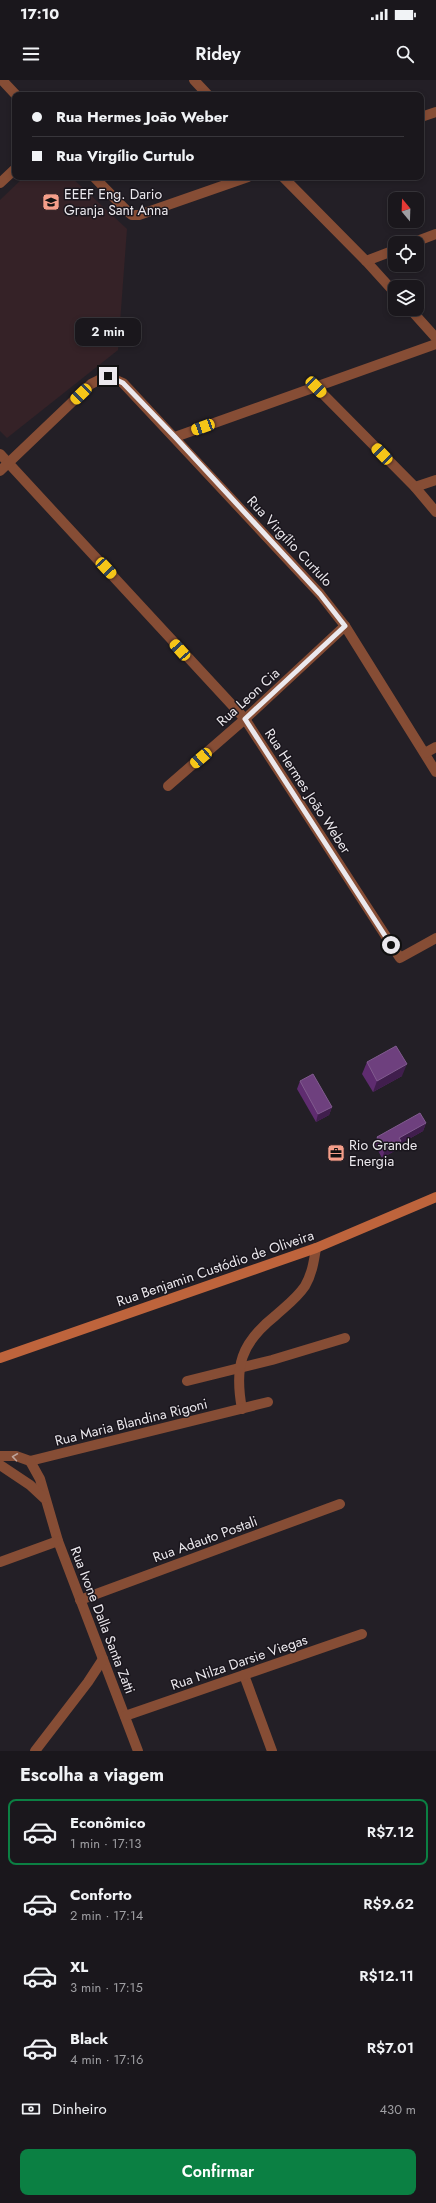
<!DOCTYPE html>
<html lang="pt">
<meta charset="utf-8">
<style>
:root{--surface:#1a171c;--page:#232025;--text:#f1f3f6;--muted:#9f9fa3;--line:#38363b;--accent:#0b8043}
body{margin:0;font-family:Jost,sans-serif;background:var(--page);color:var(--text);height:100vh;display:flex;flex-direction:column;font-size:15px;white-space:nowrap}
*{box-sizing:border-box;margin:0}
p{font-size:13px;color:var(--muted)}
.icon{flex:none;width:22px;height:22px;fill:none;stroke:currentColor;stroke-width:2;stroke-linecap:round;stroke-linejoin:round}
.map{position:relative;height:1671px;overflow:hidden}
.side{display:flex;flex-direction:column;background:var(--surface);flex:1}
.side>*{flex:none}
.banner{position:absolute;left:12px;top:12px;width:412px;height:88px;border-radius:8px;box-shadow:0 2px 6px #0003,0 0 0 1px var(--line);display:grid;align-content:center;height:88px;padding:0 20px;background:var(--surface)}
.needle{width:26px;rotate:341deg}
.fabs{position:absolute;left:388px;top:112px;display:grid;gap:8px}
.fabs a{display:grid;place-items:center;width:36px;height:36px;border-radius:8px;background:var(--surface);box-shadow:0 2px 6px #0003,0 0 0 1px var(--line);font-size:20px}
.end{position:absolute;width:18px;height:18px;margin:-9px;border:5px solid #ebe8ed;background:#111;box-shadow:0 0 0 2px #111}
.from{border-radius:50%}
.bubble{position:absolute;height:28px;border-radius:8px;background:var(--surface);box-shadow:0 2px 6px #0003,0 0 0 1px var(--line);font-size:13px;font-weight:600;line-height:28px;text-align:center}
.car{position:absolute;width:12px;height:24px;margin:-12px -6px;border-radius:5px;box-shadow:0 0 3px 1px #0007;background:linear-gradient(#f5c518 24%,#345 0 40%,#f5c518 0 76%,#345 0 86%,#f5c518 0)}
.banner b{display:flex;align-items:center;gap:14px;height:38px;font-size:15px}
.banner b+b{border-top:1px solid var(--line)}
.banner i{width:10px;height:10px;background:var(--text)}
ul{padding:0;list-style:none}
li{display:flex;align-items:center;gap:12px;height:66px;margin:0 8px 6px;padding:0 12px;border:2px solid transparent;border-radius:8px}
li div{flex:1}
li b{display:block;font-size:15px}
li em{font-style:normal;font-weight:600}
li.active{border-color:var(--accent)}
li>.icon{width:36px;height:36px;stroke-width:1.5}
h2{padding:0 20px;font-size:18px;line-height:48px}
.pay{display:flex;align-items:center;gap:10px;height:44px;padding:0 20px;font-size:15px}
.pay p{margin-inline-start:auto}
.cta{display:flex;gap:8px;margin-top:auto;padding:8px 20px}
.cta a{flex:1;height:46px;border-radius:8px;background:var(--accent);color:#fff;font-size:16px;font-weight:600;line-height:46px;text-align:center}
.status{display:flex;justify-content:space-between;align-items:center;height:28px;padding:0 20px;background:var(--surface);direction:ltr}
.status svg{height:11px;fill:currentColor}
header{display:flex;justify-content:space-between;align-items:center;height:52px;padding:0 20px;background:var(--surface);font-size:18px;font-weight:600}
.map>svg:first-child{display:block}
.education{fill:#352227}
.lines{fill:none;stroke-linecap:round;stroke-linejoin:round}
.street{stroke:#864d35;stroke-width:10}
.secondary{stroke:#be643c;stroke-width:10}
.wall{fill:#5f2c70}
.shaded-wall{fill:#401e4d}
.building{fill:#6e407e;stroke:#815b8f}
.oneway{stroke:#bea29a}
.route{stroke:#ebe8ed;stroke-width:5}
.labels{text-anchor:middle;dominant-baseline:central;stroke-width:3;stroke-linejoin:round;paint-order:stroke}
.poi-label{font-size:14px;fill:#ebe8ed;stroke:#1a161d;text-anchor:start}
.street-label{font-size:14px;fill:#ebe8ed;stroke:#1a161d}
</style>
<div class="status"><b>17:10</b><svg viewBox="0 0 49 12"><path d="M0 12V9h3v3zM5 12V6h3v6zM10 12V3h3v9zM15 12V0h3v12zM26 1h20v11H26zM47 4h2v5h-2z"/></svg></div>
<header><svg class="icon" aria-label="menu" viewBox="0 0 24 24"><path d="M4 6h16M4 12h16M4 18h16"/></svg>Ridey<svg class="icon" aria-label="search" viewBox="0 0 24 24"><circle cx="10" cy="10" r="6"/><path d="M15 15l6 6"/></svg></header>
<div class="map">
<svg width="436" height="1671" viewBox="0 0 436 1671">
<rect width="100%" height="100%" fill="#231f26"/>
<path class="education" d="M24,97h47l56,52 -9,121 -111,88 -7,-7v-231z"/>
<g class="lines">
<g class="street">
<path d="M2,0l14,15"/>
<path d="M194,0l14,15"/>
<path d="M421,37l15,-5"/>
<path d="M94,97l33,34 5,4h7l109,-38"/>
<path d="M283,97l83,84 29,32"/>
<path d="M0,103l15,-14"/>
<path d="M412,163l24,-9"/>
<path d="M366,181l29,-11"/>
<path d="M410,229l26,29"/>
<path d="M316,307l99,100 21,25"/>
<path d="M175,357l261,-93"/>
<path d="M0,374l245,265 155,239 36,-20"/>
<path d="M0,391l91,-87 16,-8 16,7 197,211 25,32 91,146"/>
<path d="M415,407l21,-7"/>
<path d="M425,673l11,-6"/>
<path d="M168,706l77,-67 100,-93"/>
<path d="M187,1301l85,-21 73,-22"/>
<path d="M242,1329c-8,-43 -1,-66 33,-93 11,-10 22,-18 30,-30 7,-12 9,-25 11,-38"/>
<path d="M0,1376h16l14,5 238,-59"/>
<path d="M30,1381l10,18 18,62 80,210"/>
<path d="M0,1385l30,20 14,13"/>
<path d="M0,1482l58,-21"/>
<path d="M80,1520l260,-96"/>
<path d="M244,1595l28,76"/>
<path d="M125,1636l237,-82"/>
<path d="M35,1671l53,-69 15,-23"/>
</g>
<path class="secondary" d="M0,1278l316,-110 120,-51"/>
</g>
<g class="wall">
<path d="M367,982l35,14 -29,16 -11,-18z"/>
<path d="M300,1001l32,26 -3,8 -13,7 -19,-33z"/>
<path d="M426,1043l-3,8 -23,13 -2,5 -16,9 -7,-13 2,-8z"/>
</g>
<g class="shaded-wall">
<path d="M407,984l-5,12 -29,16 4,-11z"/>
<path d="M332,1027l-3,8 -13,7 2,-8z"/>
<path d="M426,1043l-3,8 -23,13 -2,5 -16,9 3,-8 14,-12z"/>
</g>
<g class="building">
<path d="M396,966l11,18 -30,17 -10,-19z"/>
<path d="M313,994l19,33 -14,7 -18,-33z"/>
<path d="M420,1033l6,10 -27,15 2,3 -16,9 -8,-13z"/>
</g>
<defs><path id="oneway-chevron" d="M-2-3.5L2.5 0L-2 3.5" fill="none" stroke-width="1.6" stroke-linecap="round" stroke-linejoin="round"/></defs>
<use class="oneway" href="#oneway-chevron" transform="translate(15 1377) rotate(-172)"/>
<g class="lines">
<path class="route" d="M108,296l15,7 52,54 145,157 25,32 -100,93 146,226"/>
</g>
<defs>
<symbol id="school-square" viewBox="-11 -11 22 22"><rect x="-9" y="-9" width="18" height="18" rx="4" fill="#f49e8a" stroke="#1a161d"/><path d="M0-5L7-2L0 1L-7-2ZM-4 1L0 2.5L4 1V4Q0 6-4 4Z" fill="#111"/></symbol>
<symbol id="office-square" viewBox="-11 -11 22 22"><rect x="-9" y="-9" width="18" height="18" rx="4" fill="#f49e8a" stroke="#1a161d"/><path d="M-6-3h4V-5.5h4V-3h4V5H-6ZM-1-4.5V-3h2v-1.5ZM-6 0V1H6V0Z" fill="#111"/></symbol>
</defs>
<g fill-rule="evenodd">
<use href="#school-square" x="41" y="112" width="20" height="20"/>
<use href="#office-square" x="326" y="1063" width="20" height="20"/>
</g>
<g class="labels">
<g class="poi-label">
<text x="64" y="114">EEEF Eng. Dario<tspan x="64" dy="16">Granja Sant Anna</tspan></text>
<text x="349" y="1065">Rio Grande<tspan x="349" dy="16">Energia</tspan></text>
</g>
<g class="street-label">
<text transform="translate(290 461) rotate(47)">Rua Virgílio Curtulo</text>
<text transform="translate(248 617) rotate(-42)">Rua Leon Cia</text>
<text transform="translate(308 711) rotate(57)">Rua Hermes João Weber</text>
<text transform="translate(215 1188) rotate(-19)">Rua Benjamin Custódio de Oliveira</text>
<text transform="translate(131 1342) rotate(-14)">Rua Maria Blandina Rigoni</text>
<text transform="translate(205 1459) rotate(-20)">Rua Adauto Postali</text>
<text transform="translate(103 1540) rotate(69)">Rua Ivone Dalla Santa Zatti</text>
<text transform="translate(239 1582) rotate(-19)">Rua Nilza Darsie Viegas</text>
</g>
</g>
</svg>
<div class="fabs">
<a><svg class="needle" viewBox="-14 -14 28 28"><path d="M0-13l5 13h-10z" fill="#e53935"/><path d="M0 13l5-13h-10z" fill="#9f9fa3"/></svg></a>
<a><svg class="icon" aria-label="locate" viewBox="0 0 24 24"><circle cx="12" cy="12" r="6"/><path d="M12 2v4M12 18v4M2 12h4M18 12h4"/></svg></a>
<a><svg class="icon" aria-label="layers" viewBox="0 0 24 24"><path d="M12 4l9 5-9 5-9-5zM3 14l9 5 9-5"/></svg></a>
</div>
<i class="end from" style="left:391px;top:865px"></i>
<i class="end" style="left:108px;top:296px"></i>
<div class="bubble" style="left:75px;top:238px;width:66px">2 min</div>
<i class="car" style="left:316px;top:307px;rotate:136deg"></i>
<i class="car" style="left:81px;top:314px;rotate:226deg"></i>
<i class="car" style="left:203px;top:347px;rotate:250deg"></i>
<i class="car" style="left:382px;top:374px;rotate:316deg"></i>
<i class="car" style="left:106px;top:488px;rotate:137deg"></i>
<i class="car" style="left:180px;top:570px;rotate:318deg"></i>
<i class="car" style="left:201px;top:678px;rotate:229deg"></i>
<div class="banner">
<b><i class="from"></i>Rua Hermes João Weber</b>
<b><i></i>Rua Virgílio Curtulo</b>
</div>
</div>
<section class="side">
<h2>Escolha a viagem</h2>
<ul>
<li class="active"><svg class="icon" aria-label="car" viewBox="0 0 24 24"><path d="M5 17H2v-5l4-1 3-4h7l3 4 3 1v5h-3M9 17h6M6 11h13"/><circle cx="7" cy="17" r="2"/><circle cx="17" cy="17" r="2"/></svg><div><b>Econômico</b><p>1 min · 17:13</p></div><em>R$7.12</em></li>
<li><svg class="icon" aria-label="car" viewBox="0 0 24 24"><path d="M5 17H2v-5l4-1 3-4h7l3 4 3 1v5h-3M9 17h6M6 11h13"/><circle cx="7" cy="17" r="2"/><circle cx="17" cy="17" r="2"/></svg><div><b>Conforto</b><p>2 min · 17:14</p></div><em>R$9.62</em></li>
<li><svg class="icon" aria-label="car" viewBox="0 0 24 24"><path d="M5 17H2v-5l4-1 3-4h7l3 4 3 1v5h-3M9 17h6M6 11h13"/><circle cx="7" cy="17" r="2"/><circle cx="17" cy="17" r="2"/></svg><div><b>XL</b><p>3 min · 17:15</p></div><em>R$12.11</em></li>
<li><svg class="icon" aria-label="car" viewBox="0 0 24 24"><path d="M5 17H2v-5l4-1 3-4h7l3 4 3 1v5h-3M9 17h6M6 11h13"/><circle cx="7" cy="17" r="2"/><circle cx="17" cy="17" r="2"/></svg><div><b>Black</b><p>4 min · 17:16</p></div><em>R$7.01</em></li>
</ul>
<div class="pay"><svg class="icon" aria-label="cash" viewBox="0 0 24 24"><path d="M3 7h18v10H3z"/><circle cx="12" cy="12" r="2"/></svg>Dinheiro<p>430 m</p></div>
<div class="cta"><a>Confirmar</a></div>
</section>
